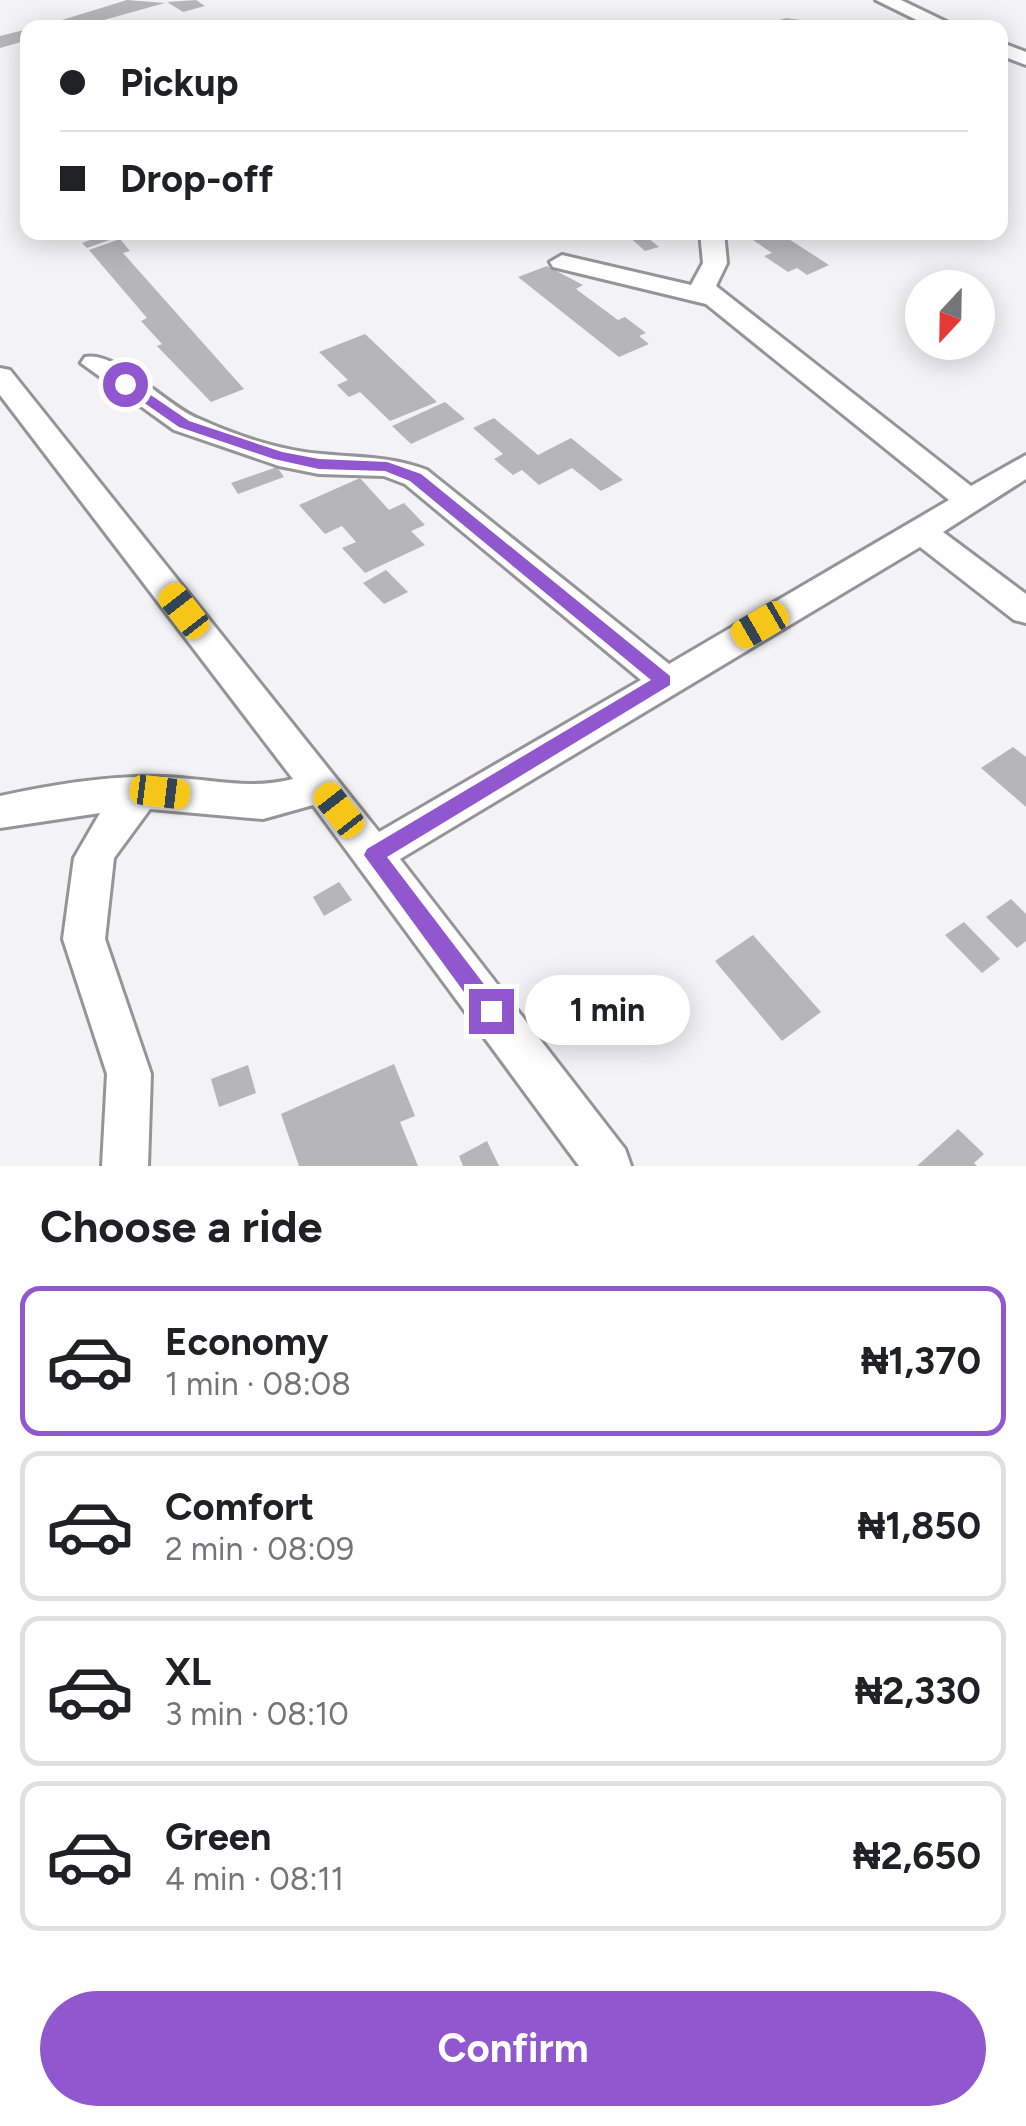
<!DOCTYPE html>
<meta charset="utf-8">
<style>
:root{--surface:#fff;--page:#f6f6f6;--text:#202124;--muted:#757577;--line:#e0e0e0;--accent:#9157cf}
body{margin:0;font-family:Figtree,sans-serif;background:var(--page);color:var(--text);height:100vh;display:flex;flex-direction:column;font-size:38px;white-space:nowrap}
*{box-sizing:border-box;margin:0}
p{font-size:32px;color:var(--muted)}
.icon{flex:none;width:55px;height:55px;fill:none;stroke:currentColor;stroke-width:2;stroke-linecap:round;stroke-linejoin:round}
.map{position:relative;height:1166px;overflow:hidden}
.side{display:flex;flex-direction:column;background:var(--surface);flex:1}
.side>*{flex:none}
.banner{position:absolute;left:20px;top:20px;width:988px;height:220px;border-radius:20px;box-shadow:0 5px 25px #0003;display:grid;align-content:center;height:220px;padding:0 40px;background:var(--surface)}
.needle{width:65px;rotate:202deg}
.fabs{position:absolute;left:905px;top:270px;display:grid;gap:20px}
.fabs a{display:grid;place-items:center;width:90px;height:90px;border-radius:50%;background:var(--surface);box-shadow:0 5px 25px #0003;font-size:50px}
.end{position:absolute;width:45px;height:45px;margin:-22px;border:12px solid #9157cf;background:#fff;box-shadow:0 0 0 5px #fff}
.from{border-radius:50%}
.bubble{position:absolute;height:70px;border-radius:35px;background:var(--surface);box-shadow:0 5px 25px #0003;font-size:32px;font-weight:700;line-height:70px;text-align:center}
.car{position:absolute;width:30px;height:60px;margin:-30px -15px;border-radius:12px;box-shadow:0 0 8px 2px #0007;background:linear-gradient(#f5c518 24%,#345 0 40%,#f5c518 0 76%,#345 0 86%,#f5c518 0)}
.banner b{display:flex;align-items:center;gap:35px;height:95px;font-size:38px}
.banner b+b{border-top:2px solid var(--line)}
.banner i{width:25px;height:25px;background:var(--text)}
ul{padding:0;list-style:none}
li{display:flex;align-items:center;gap:30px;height:150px;margin:0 20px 15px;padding:0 20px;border:5px solid var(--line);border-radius:20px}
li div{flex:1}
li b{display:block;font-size:38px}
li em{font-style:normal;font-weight:700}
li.active{border-color:var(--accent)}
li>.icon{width:90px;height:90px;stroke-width:1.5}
h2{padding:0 40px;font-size:45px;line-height:120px}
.primary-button{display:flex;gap:20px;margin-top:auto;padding:20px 40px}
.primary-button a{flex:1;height:115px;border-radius:60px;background:var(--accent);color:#fff;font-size:40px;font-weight:700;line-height:115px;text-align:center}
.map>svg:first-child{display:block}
.building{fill:#b6b6b9}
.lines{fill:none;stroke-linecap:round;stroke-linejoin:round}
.minor-casing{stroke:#959598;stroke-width:6}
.minor{fill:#fff;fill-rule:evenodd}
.route{fill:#9157cf}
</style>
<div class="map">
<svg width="1026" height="1166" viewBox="0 0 1026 1166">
<rect width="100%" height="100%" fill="#f3f3f5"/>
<g class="building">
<path d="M127,0l38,3 -90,25h-39z"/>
<path d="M196,0l9,6 -22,6 -16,-10z"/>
<path d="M786,18l15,2 16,8 -51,-4z"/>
<path d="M28,29v11l-28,8v-12z"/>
<path d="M111,232l18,1 -42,15 -5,-5z"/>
<path d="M641,232l18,15 -14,4 -18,-16z"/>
<path d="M741,232h37l51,33 -22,10 -10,-7 -9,4 -24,-16 8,-3z"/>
<path d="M120,239l10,12 -7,2 121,136 -33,13 -54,-56 5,-2 -21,-23 6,-3 -58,-68z"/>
<path d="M547,266l36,19 -7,4 42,31 7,-3 21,16 -7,3 10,8 -30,13 -101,-80z"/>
<path d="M365,334l72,68 -47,19 -30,-29 -11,5 -12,-12 11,-5 -29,-28z"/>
<path d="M445,402l20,17 -54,25 -19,-18z"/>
<path d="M494,418l44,37 33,-17 52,42 -22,11 -29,-23 -33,17 -17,-15 -9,5 -19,-16 9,-5 -30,-26z"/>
<path d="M277,467l7,10 -46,17 -7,-11z"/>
<path d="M360,478l29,32 15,-7 21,22 -14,6 14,14 -60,28 -23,-25 14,-6 -14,-16 -17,8 -26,-29z"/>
<path d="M386,570l22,22 -24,12 -21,-21z"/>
<path d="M1013,747l13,10v50l-45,-39z"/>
<path d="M339,882l13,18 -28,16 -11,-19z"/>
<path d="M1011,899l15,15v27l-9,7 -31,-31z"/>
<path d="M964,922l36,37 -18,14 -37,-38z"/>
<path d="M753,935l68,77 -39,29 -67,-80z"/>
<path d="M394,1064l21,52 -15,6 18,44h-119l-18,-52z"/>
<path d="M248,1065l8,28 -37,14 -8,-28z"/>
<path d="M958,1129l26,25 -10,9 3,3h-60z"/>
<path d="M487,1141l12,25h-36l-4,-10z"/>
</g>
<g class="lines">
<defs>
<g id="minor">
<path d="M876,0h25l58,28h-26z"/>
<path d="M1000,42l26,10v13l-26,-10z"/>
<path d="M700,232h24l3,31 -11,23 255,200 55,-31v24l-83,53 83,62v29l-12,-3 -94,-73 -520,312 225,290 6,17h-52l-266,-361 -50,14 -113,-10 -36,49 -9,81 46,135 -3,92h-46l5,-92 -44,-135 11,-81 26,-45 -100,15v-32c51,-11 110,-21 162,-19 46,1 86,14 131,2l-293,-384v-27l10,2 369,462 262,-152 -236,-196 -21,-8 -65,-2 -40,-8 -105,-36 -93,-67 4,-6c31,-7 82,49 112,61 37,17 84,33 125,36 38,4 68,2 105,16l242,194 280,-164 -243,-196 -153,-37 -3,-5 12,-7 129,30 12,-22z"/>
</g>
</defs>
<use href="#minor" class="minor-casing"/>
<use href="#minor" class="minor"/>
</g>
<path class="route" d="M120,381h10l59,40 93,31 37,7 68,3 34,12 249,202v9l-283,172 112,147v14h-16l-119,-163 3,-6 284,-169 -241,-199 -25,-10 -66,-2 -45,-10 -95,-32 -59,-41z"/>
</svg>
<div class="fabs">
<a><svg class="needle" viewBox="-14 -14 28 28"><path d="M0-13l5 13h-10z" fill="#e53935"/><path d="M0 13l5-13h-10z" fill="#757577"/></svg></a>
</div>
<i class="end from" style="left:125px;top:384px"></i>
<i class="end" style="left:491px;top:1011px"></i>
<div class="bubble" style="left:525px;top:975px;width:165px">1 min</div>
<i class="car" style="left:184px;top:611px;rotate:322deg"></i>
<i class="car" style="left:760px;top:625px;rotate:240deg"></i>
<i class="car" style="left:160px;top:792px;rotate:97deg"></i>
<i class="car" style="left:339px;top:810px;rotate:322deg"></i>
<div class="banner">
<b><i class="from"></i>Pickup</b>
<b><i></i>Drop-off</b>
</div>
</div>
<section class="side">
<h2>Choose a ride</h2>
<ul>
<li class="active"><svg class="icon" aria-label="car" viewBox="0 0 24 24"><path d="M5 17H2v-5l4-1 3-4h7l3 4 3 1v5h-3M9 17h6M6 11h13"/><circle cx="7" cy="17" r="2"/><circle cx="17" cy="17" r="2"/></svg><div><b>Economy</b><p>1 min · 08:08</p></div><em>₦1,370</em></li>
<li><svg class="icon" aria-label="car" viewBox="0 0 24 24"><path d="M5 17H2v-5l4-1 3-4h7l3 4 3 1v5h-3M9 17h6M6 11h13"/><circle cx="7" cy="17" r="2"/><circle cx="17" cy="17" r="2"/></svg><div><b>Comfort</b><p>2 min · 08:09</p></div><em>₦1,850</em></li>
<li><svg class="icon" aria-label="car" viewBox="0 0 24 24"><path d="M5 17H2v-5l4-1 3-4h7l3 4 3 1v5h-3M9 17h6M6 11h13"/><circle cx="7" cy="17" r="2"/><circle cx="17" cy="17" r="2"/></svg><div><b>XL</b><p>3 min · 08:10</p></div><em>₦2,330</em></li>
<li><svg class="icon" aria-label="car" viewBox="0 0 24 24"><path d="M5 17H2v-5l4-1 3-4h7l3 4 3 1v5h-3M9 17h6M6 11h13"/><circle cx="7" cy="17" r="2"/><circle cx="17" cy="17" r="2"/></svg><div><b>Green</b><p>4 min · 08:11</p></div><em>₦2,650</em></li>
</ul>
<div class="primary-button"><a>Confirm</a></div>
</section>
